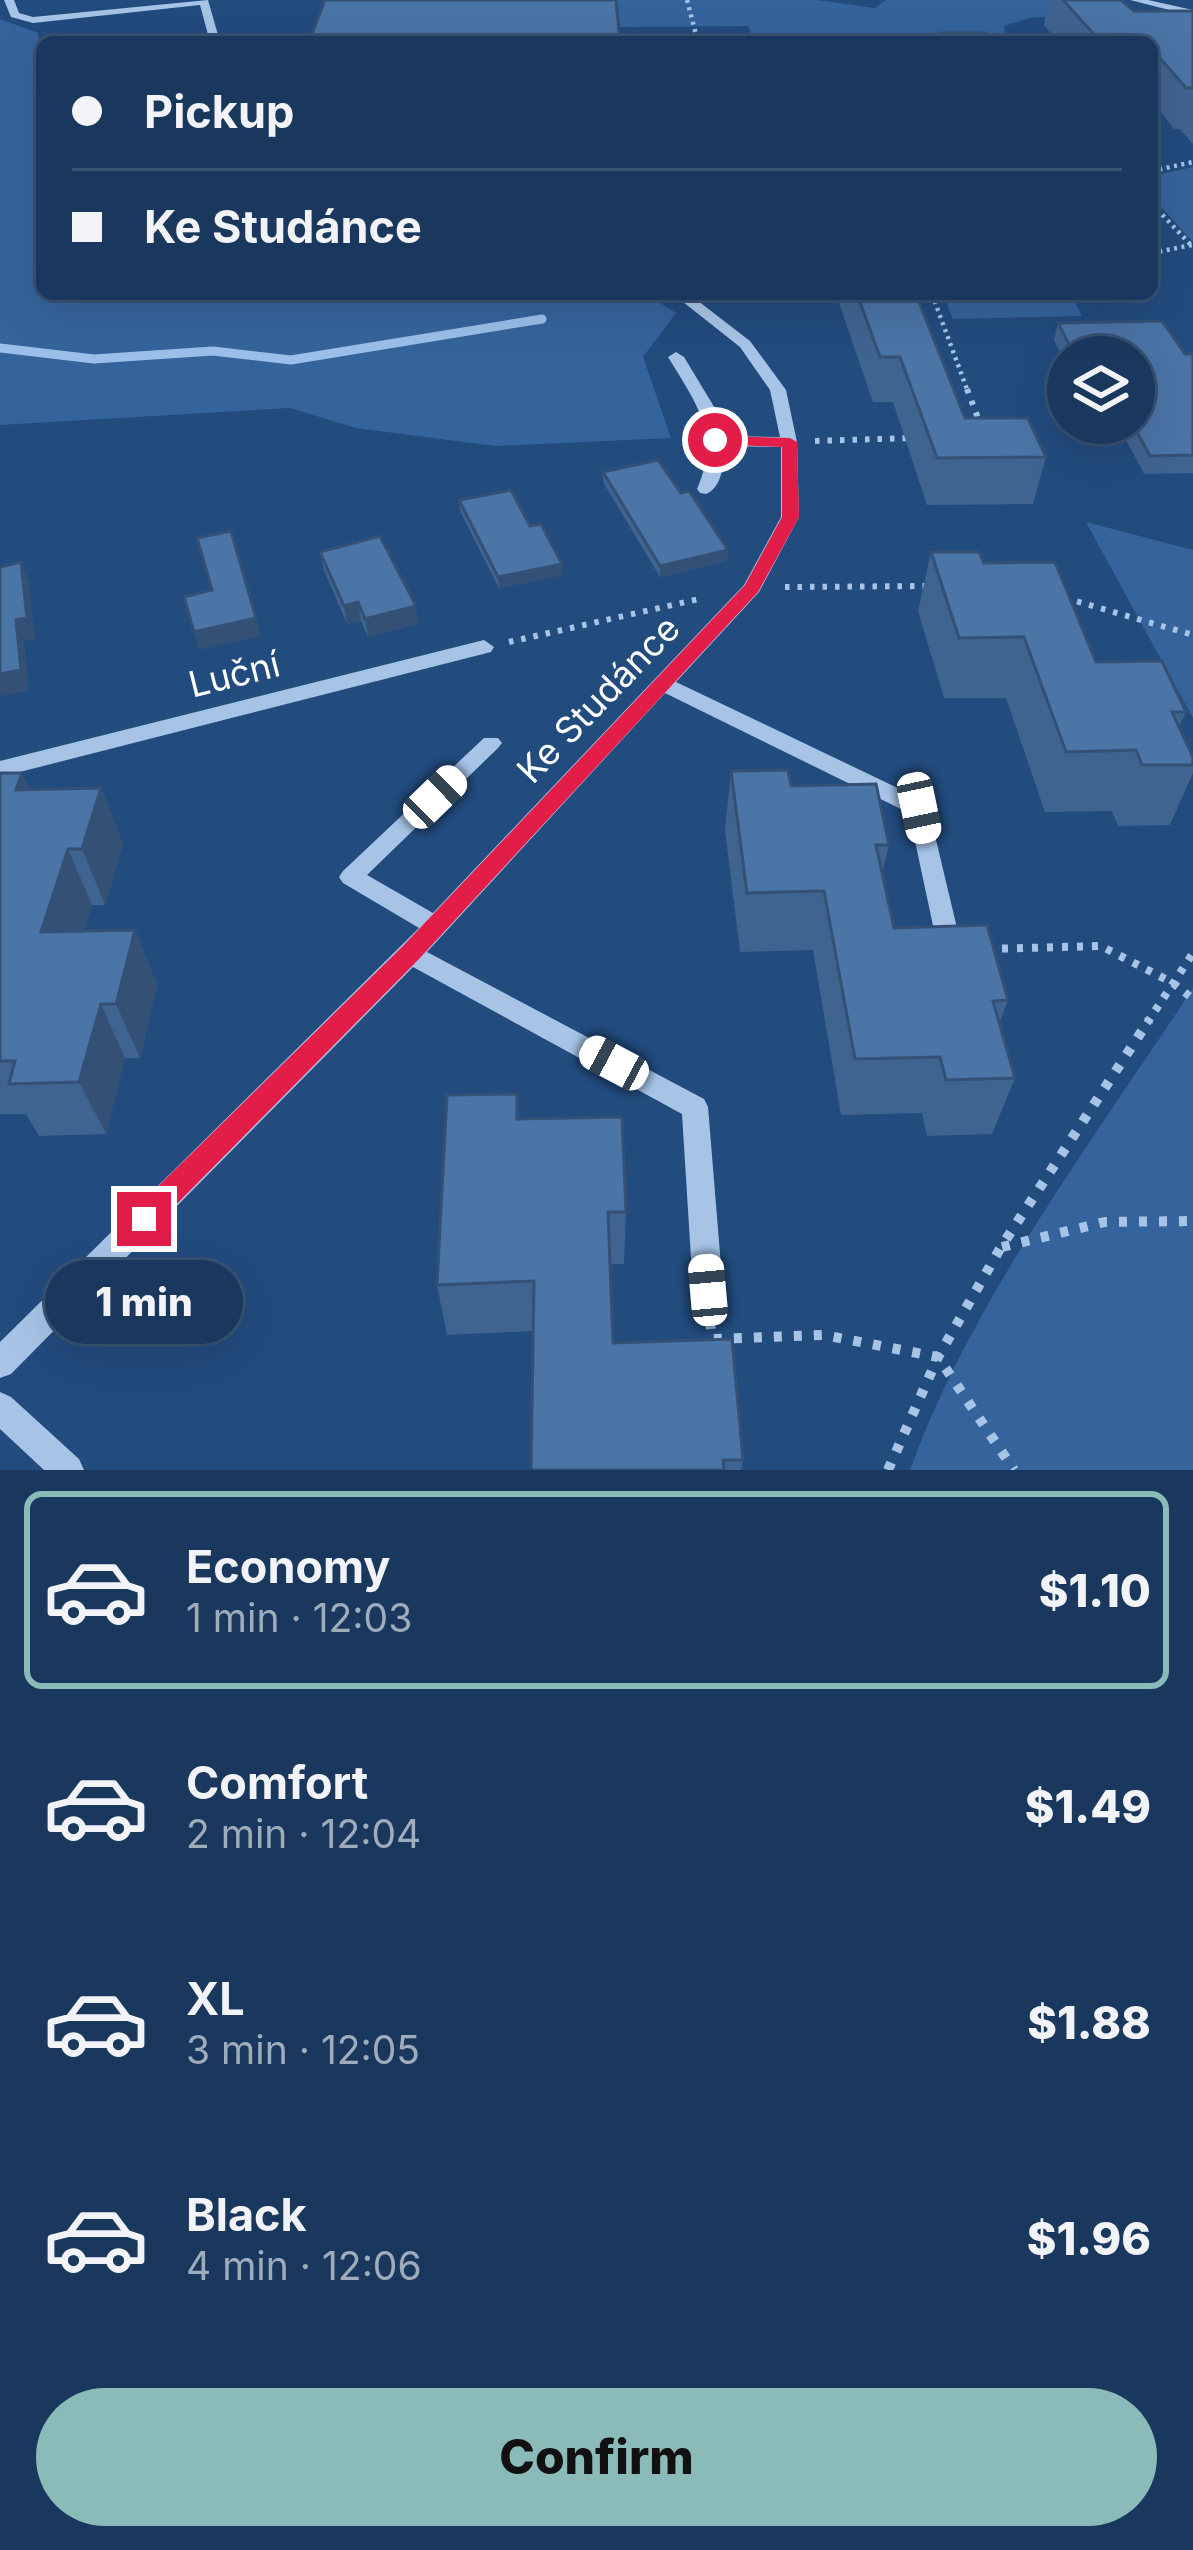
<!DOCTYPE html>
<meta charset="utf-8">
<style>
:root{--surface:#1a385e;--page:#233f64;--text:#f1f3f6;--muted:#9facbc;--line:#385273;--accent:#8bbbb9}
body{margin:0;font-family:Inter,sans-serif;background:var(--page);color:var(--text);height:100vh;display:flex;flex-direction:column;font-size:45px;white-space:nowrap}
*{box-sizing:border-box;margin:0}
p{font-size:39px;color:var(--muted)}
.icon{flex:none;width:66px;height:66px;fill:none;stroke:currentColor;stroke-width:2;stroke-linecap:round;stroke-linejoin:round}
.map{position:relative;height:1470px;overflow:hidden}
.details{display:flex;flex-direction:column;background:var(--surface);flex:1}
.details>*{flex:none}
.hud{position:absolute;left:36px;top:36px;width:1122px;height:264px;border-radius:18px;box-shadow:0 12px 48px #0002,0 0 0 3px var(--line);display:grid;align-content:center;height:264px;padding:0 36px;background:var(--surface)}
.tools{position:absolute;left:1047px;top:336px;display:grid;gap:24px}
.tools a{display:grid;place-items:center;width:108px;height:108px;border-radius:50%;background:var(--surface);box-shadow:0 12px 48px #0002,0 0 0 3px var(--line);font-size:60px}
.end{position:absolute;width:54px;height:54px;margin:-27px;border:15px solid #e11d48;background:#fff;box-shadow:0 0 0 6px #fff}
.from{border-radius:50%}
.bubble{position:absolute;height:84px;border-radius:42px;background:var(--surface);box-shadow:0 12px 48px #0002,0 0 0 3px var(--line);font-size:39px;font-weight:800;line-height:84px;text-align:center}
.car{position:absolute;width:36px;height:72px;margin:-36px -18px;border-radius:15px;box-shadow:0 0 9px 3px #0007;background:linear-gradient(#fff 24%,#345 0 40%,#fff 0 76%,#345 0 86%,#fff 0)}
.hud b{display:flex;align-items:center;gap:42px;height:114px;font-size:45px}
.hud b+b{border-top:3px solid var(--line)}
.hud i{width:30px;height:30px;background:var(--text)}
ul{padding:21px 0 0;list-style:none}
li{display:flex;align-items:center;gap:36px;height:198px;margin:0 24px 18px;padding:0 12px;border:6px solid transparent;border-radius:18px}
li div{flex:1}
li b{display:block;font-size:45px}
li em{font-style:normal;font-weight:800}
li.active{border-color:var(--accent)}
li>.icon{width:108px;height:108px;stroke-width:1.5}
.button{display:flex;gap:24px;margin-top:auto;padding:24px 36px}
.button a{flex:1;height:138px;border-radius:72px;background:var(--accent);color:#111;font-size:48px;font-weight:800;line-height:138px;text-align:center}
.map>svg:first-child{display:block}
.green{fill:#35649c}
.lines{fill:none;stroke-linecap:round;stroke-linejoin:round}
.stream{stroke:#9bbfe8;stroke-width:9}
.path-far3{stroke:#a7c4e7;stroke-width:4.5;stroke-dasharray:3 4.5;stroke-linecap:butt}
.path-far2{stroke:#a7c4e7;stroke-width:6;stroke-dasharray:4.5 8;stroke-linecap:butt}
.path-far1{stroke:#a7c4e7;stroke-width:8;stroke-dasharray:6 9;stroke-linecap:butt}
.path{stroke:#a7c4e7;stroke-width:10;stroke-dasharray:8 12;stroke-linecap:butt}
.minor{fill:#a7c4e7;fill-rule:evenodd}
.wall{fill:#406490}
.shaded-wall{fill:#345175}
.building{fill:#4b74a7;stroke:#345175;stroke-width:3}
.route{fill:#e11d48}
.labels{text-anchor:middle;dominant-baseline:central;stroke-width:9;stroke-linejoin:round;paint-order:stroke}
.street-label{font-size:36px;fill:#fff;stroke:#224b7e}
</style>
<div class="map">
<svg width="1193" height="1470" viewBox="0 0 1193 1470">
<rect width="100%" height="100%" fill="#224b7e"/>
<g class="green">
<path d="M617,0h200l58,8 11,-8h208l-1,13 -64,5 -25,8 3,14 -253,2 -6,-16 -128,1z"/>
<path d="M0,19l38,14 4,38v223h604l30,19 -33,44 28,81 -176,8 -139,-18 -66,-20 -290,17z"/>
<path d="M1193,167v74h-1l-40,-44v-21z"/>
<path d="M943,294h128l11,22 -129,3z"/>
<path d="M1086,522l107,28v168z"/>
<path d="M1193,988v482h-283c59,-166 186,-334 283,-482z"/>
</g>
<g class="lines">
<path class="stream" d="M0,348l94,11 119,-8 78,9 251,-41"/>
<g class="path-far3">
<path d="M687,0l11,42"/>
<path d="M1152,171l41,-9"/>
<path d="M1152,204l39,41"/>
<path d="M1152,253l40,-8"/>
<path d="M932,294l36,98"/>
</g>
<g class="path-far2">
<path d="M967,389l14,37"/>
<path d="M815,441l99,-3"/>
<path d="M785,587l147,-1"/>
<path d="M1065,598l128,37"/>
<path d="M509,642l190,-43"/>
</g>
<g class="path-far1">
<path d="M987,949l114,-3 72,37 20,16"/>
<path d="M1147,1023l46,-70"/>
</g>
<g class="path">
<path d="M1002,1247l103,-25 88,-1"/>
<path d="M710,1321l2,18 112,-4 114,22 76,113"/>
<path d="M888,1470l50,-113 63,-110 148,-227"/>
</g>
<g class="minor">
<path d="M4,0h10l5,13 14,4 175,-17 12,42h-10l-10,-37 -167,18 -22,-6z"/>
<path d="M1130,0h18l45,10v6z"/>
<path d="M673,294h16l61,47 36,49 11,52 2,75 -40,75 -83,90 251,120 35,147 -3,7 -9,3 -9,-3 -3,-7 -29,-136 -244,-120 -238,259 277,147 4,8 15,183 -5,10 -10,5 -10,-5 -5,-10 -11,-176 -269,-147 -402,407 -11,4v-36l419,-414 -76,-45 -4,-6 4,-6 141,-133h14l4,5 -4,5 -131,127 66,38 311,-328 37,-68v-70l-58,-1c1,17 0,41 -17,48l-6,-1 -3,-4c24,-55 -1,-86 -29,-132l8,-5 8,5 35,58 3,21 58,1 -10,-47 -30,-43z"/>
<path d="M484,640l10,7 -3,5 -491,125v-16z"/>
<path d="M0,1392l11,5 68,62 5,11h-40l-44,-41z"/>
</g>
</g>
<g class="wall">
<path d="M1049,0h72l13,11h59v133l-13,-15h-6l-22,-28v-59h-94l-14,-17z"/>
<path d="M836,294h80l49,124 81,39 -13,47 -106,1 -34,-103h-20z"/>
<path d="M1058,323l127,31h8v119l-49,1 -27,-51h17v-66h-66v13l-14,-30z"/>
<path d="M603,472l78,21 47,57 -1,11 -67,16 -57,-95z"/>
<path d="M459,500l71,26 32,49 -63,13 -39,-77z"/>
<path d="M320,552l98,72 -50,13 -7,-16 -14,3 -23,-54z"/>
<path d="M931,552l53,11 112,99 90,50 -7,15 14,30v16l-23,52 -52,1 -6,-15 -67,1 -39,-114h-62l-26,-87z"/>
<path d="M731,771l60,15 98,59 -7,29 12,54 114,72 -9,24 16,54 -23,56 -65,2 -5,-23 -81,2 -28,-165 -73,2 -15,-121z"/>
<path d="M0,773l29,17 72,-2 22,56 -18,61h-13l-8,26 51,-1 22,55 -17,73h-15l-19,76 -67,2 -13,-22h-26z"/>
<path d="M517,1094l2,25 107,93 -2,52h-14l3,79 130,117 -2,10h-210l2,-139 -86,4 -10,-50z"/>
</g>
<g class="shaded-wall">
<path d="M728,550l-1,11 -67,16v-11z"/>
<path d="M21,562l8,21 6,56 -11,2 5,49 -29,6v-22l16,-54z"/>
<path d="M562,564v11l-63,13 -1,-11z"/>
<path d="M358,602l3,19 -14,3 -3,-18z"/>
<path d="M416,606l2,18 -50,13 -3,-18z"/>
<path d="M256,618l4,18 -61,14 -5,-18z"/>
<path d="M22,773l24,56 -30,-39z"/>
<path d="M101,788l22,56 -18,61 -23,-56z"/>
<path d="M68,849l24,56 -25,82 -26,-55z"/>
<path d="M135,930l22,55 -17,73 -24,-54z"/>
<path d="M101,1004l24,54 -19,76 -27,-52z"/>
</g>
<g class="building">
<path d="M325,0h291l4,42h-311z"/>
<path d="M1063,0h58l13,11h59v77h-7l-34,-39v-7h-51z"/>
<path d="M940,33h46l6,9h-46z"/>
<path d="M857,294h59l49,124h63l18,39 -109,1 -37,-101h-20z"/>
<path d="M1162,321l23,33h8v101l-43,1 -18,-33h2v-66l-59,-1 -17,-33z"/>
<path d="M658,460l23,33 8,-2 39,59 -68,16 -57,-94z"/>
<path d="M511,490l19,36 11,-2 21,40 -64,13 -39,-77z"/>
<path d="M231,531l25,87 -62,14 -10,-35 28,-7 -15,-52z"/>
<path d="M380,536l36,70 -51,13 -7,-17 -14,4 -24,-54z"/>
<path d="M931,552h48l5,11 71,-1 41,100 66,-1 24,51h-14l21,45v8h-51l-6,-15 -70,2 -42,-115 -65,1z"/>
<path d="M21,562l6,56 -11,2 5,50 -21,4v-107z"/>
<path d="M788,770l3,16 85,-2 13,61h-13l18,83 93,-3 21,75 -15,1 22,77 -69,2 -6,-23 -85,2 -31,-168 -77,2 -16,-122z"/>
<path d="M0,773h22l-6,17 85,-2 -19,61h-14l-27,83 94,-2 -19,74h-15l-22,78 -70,2 6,-23h-15z"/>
<path d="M517,1094v25l105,-2 4,95h-18l5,131 119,-4 11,121h-20l1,10h-193l3,-189 -97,4 10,-190z"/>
</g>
<path class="route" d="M715,436l75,2 7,4 2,75 -41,75 -340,368 -265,268 -9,4 -10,-4 -3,-9 3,-9 268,-263 343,-362 37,-68v-70l-73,-3 -2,-4z"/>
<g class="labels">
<g class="street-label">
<text transform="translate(234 674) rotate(-14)">Luční</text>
<text transform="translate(598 699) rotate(-46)">Ke Studánce</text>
</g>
</g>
</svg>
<div class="tools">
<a><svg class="icon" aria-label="layers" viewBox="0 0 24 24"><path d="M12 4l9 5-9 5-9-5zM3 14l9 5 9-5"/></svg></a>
</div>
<i class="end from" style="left:715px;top:440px"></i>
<i class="end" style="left:144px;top:1219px"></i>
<div class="bubble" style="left:45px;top:1260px;width:198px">1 min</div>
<i class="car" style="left:435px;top:797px;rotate:46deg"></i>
<i class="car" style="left:919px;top:808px;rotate:168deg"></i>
<i class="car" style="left:614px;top:1063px;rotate:298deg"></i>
<i class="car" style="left:708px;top:1290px;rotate:355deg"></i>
<div class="hud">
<b><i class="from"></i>Pickup</b>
<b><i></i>Ke Studánce</b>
</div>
</div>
<section class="details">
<ul>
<li class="active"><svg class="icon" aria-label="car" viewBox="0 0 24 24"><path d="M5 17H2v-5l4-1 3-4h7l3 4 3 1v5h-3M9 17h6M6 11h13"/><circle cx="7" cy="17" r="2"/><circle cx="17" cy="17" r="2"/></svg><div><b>Economy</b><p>1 min · 12:03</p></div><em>$1.10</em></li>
<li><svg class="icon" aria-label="car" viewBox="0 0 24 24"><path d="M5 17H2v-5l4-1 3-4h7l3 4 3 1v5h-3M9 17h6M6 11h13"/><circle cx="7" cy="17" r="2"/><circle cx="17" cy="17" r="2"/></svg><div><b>Comfort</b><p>2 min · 12:04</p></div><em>$1.49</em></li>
<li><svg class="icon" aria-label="car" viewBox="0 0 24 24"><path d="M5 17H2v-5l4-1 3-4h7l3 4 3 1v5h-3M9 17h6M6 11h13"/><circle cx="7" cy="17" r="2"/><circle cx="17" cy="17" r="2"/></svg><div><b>XL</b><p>3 min · 12:05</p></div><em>$1.88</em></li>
<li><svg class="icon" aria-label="car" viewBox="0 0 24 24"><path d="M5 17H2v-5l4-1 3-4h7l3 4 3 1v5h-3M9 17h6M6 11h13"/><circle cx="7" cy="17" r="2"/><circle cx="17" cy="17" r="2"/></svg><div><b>Black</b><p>4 min · 12:06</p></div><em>$1.96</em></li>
</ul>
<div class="button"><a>Confirm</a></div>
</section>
